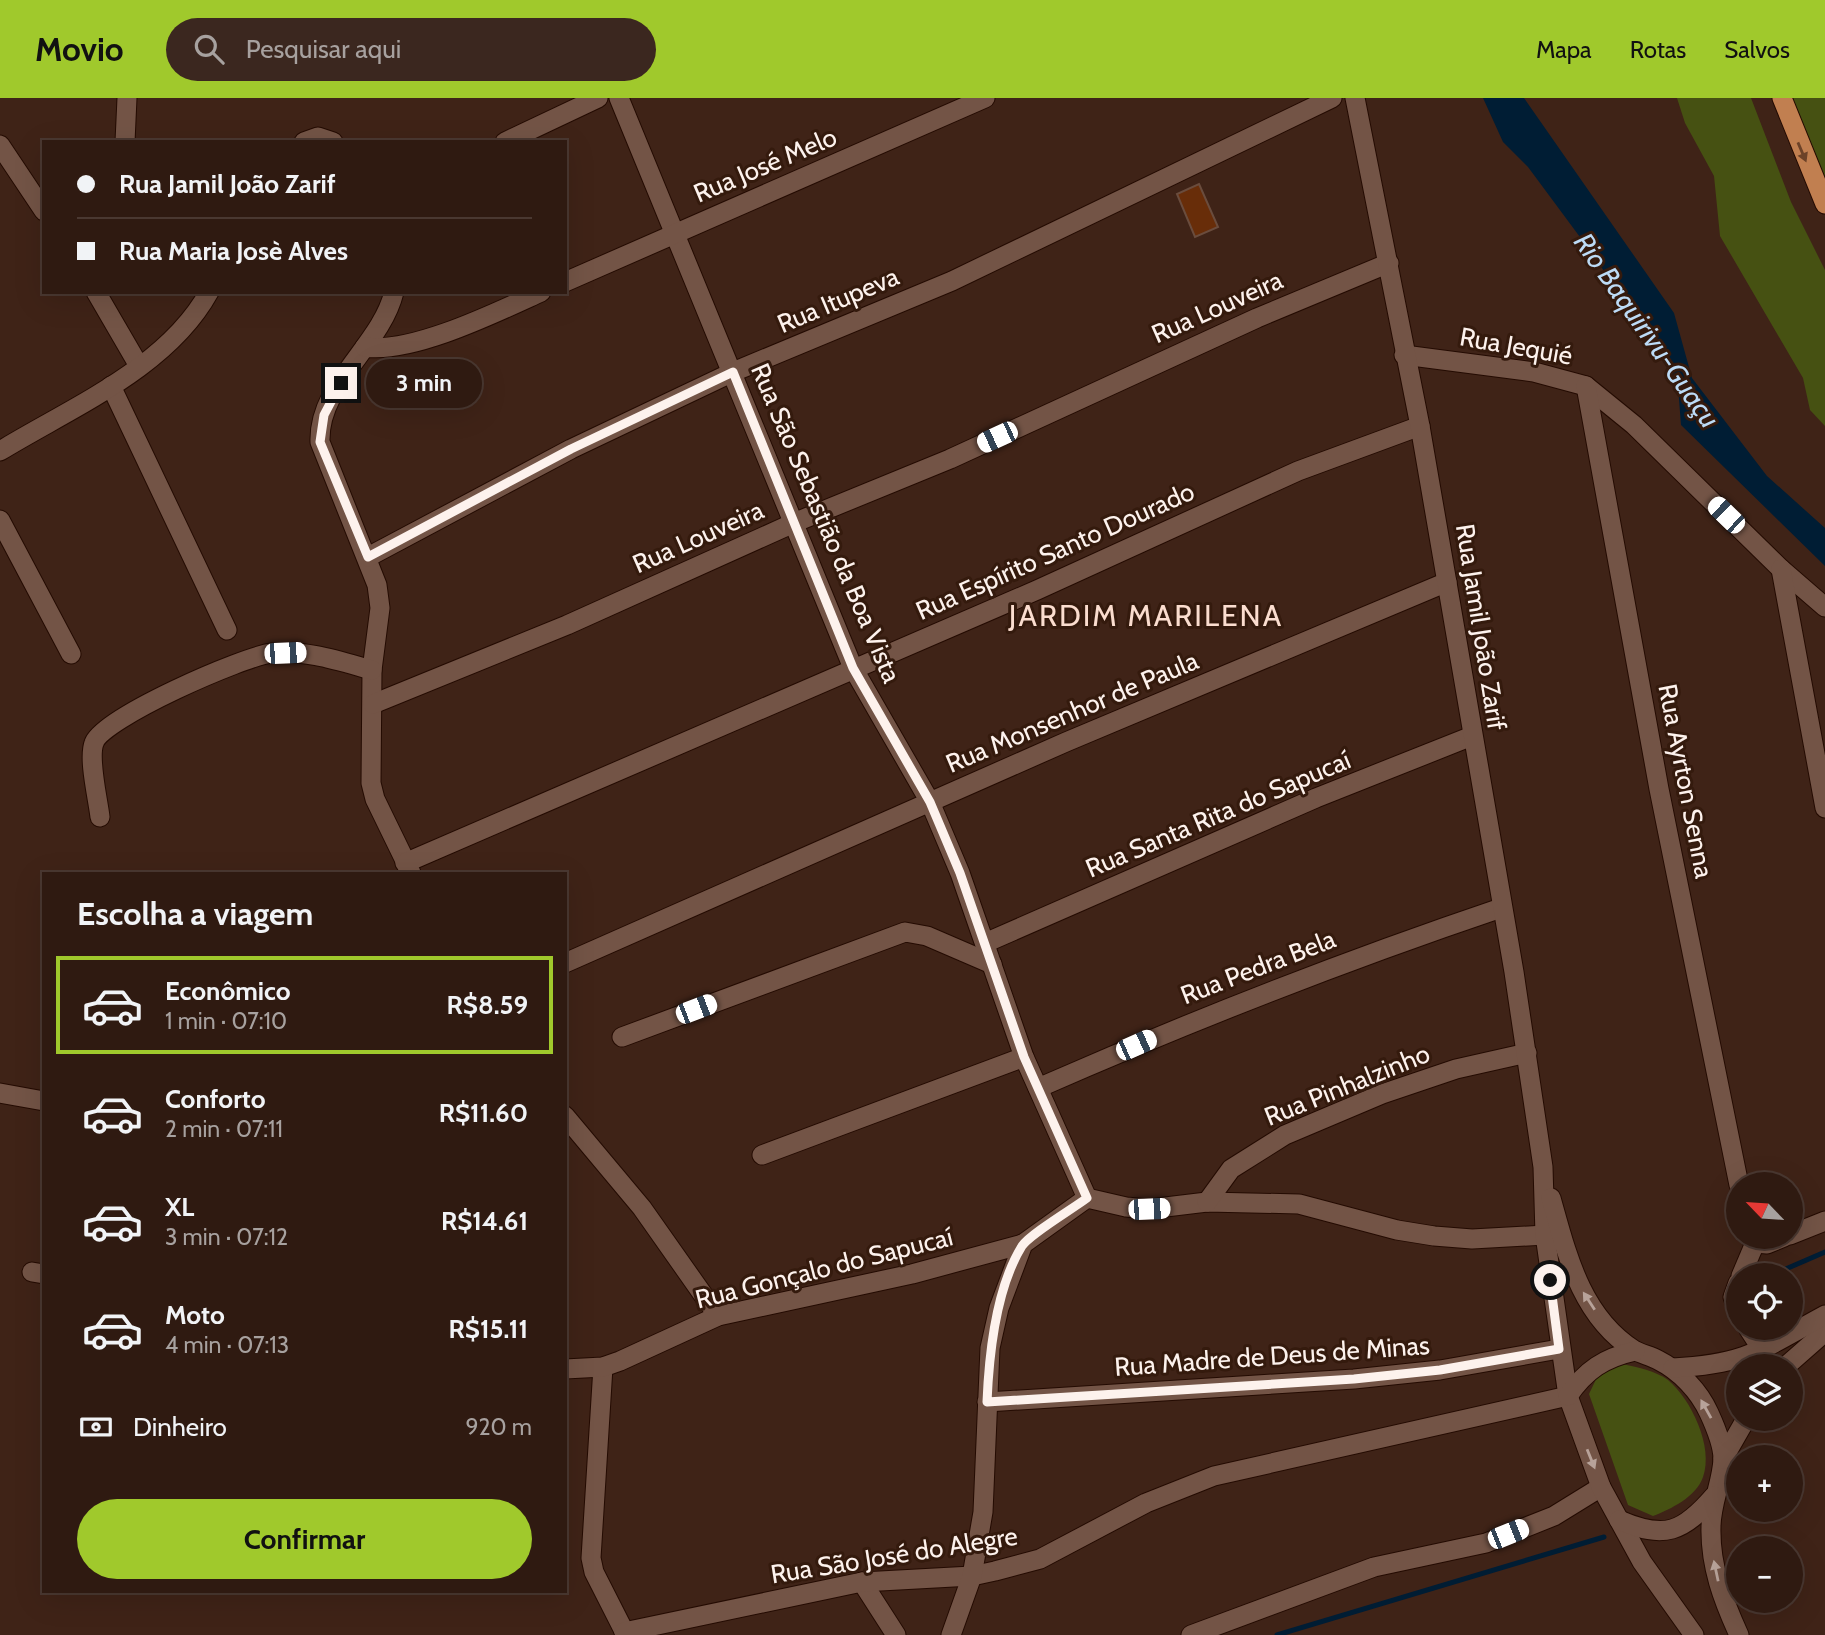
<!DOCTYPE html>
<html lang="pt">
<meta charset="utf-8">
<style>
:root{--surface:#2f1a11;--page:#3b271f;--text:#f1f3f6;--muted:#a7a19f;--line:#4a3831;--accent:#a0c92c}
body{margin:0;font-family:Cabin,sans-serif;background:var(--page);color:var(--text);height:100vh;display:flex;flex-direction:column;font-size:26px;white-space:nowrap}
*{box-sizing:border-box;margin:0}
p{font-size:23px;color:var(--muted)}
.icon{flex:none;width:38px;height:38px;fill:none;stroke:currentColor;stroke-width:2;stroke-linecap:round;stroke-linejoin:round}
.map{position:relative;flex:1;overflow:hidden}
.side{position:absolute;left:42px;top:774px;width:525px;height:721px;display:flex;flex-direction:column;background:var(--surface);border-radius:0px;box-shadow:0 7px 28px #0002,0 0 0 2px var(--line)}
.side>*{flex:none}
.guide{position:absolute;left:42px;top:42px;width:525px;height:154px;border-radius:0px;box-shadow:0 7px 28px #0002,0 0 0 2px var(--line);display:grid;align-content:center;height:154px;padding:0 35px;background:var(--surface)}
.needle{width:46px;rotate:295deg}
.fabs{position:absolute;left:1726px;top:1074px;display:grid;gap:14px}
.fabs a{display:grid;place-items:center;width:77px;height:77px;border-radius:50%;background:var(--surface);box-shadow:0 7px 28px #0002,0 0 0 2px var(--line);font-size:35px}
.end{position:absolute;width:32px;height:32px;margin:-16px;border:9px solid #fdf2ed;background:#111;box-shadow:0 0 0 4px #111}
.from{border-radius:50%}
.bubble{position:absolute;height:49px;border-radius:24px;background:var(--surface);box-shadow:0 7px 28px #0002,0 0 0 2px var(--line);font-size:23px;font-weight:700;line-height:49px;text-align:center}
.car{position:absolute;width:21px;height:42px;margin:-21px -10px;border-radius:9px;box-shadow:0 0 5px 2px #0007;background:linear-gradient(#fff 24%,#345 0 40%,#fff 0 76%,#345 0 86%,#fff 0)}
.guide b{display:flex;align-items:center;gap:24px;height:66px;font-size:26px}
.guide b+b{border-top:2px solid var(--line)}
.guide i{width:18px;height:18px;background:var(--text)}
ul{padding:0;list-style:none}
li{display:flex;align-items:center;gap:21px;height:98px;margin:0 14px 10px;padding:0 21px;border:4px solid transparent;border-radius:0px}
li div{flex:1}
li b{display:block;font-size:26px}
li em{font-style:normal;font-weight:700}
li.current{border-color:var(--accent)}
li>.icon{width:63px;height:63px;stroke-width:1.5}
h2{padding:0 35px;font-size:32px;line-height:84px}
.pay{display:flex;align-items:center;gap:18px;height:77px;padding:0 35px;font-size:26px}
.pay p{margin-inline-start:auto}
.button{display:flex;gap:14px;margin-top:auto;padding:14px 35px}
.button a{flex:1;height:80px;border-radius:42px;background:var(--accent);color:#111;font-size:28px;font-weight:700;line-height:80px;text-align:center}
header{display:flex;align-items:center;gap:42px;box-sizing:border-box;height:98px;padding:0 35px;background:var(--accent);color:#111}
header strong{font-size:33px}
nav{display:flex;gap:38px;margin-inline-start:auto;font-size:24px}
.search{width:490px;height:63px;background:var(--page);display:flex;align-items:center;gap:18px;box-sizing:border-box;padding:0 24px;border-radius:38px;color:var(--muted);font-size:26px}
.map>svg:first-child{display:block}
.green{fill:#465112}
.water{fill:#001d34}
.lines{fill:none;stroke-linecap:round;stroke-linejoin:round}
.stream{stroke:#001d34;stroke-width:5}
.building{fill:#682d09;stroke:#6a4c3d;stroke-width:2}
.minor-casing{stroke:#240b02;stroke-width:21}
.secondary-casing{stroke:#240b02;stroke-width:21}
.primary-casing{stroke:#240b02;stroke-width:21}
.minor{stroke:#735446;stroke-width:19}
.secondary{stroke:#735446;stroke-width:19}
.primary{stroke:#c17f50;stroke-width:19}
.oneway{fill:#6c4228}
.oneway2{fill:#b8a39a}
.route{stroke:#fdf2ed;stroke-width:9}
.labels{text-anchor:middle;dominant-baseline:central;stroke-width:6;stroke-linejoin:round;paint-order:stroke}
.street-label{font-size:26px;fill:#fdf2ed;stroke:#341a0d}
.water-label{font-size:28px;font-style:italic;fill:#bcdbf6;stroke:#341a0d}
.quarter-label{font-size:30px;letter-spacing:2px;fill:#fbddcf;stroke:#341a0d}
</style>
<header>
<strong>Movio</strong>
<div class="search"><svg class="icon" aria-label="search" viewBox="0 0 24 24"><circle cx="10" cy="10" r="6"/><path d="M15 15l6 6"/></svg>Pesquisar aqui</div>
<nav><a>Mapa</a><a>Rotas</a><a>Salvos</a></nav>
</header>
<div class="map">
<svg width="1825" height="1537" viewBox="0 0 1825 1537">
<rect width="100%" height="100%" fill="#3f2317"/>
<g class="green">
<path d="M1677,0h74l40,104 34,68v156l-15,-16 -7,-32 -83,-142 -6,-60 -29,-53z"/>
<path d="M1791,0h34v82z"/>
<path d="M1622,1266c15,3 34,7 46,16 23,19 46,67 35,97 -7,20 -32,32 -50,39l-25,-11 -39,-111 11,-23z"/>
</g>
<path class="water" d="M1483,0h41l150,215 18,65 75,98 58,52v38l-144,-141 -3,-39 -18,-30 -66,-100 -66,-89 -25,-25z"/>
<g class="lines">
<g class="stream">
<path d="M1779,1178l2,-5 44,-19"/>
<path d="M1277,1537l327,-98"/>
</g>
</g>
<path class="building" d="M1199,86l19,43 -23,10 -18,-43z"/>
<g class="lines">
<defs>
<g id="minor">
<path d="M619,0l234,570 77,134 30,71 64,184 63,141"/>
<path d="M125,44l2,-44"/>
<path d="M304,44l14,-5 15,5"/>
<path d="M505,44l93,-44"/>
<path d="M0,47l44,66"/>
<path d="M565,184l420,-184"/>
<path d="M96,194l43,74"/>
<path d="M394,194c-13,54 -76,92 -74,150l57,143 3,23 -8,62 -1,113 4,16 36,74"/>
<path d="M365,249c47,7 132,-35 176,-55"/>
<path d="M1404,257l130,17 52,14 48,39 147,144 44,38"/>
<path d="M111,288l116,244"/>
<path d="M1586,288l73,403 80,396"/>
<path d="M0,353c72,-44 167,-83 209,-159"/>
<path d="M0,422l71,134"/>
<path d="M368,459l203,-108 162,-77 219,-91 380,-183"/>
<path d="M1781,471l44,239"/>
<path d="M373,606l194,-79 229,-103 154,-63 307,-141 132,-55"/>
<path d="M100,719c-2,-18 -12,-58 -6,-74 8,-25 150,-87 178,-90 35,-3 67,8 100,17"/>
<path d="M405,765l632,-273 261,-119 122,-45"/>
<path d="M985,845l331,-145 156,-62"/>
<path d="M565,865l501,-221 381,-160"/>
<path d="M622,939l283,-105 22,4 65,28"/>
<path d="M1038,990c153,-67 306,-127 463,-180"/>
<path d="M0,995l44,8"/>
<path d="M565,1018l77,92 76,108"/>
<path d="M762,1057l262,-98"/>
<path d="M1087,1100l39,9 23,2 58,-7 92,2 98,26 37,6 38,3 73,-4"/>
<path d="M1207,1104l24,-33 54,-34 97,-41 74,-25 71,-16"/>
<path d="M1790,1137l35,-14"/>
<path d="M1750,1139l5,6 12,1 17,-7"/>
<path d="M32,1174l12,2"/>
<path d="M1741,1178l14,-33"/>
<path d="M1738,1185l-5,14 5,15"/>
<path d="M1748,1230l15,23"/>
<path d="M603,1269l-12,191 3,14 32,63"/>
<path d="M565,1271l38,-2 17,-6 98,-45 194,-42 111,-30"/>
<path d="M987,1304l367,-23 86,-9 119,-21"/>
<path d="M862,1484l34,53"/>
<path d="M624,1534l238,-50 110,-6 23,-5 45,-12 106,-56 68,-27 354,-80"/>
<path d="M951,1537l21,-59 11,-64 7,-164 9,-40 24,-64 64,-46"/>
<path d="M1191,1537l183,-68 112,-24 68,-27 47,-29"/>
</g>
<g id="secondary">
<path d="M1355,0l65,328 94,546 29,195 2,68 23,161 33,91 41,75 52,73"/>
<path d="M1551,1100c16,57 30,118 83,152 7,4 17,6 24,10 22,11 41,31 51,53 6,13 14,32 14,46 -1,23 -12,45 -12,68 -1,39 12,73 28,108"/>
<path d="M1785,1269l40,-35"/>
<path d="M1673,1270c75,-4 89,-19 152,-53"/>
<path d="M1568,1298c18,-26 36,-38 67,-45"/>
<path d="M1723,1361l23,-40"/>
<path d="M1619,1422c46,20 64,12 95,-24"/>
</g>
<path id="primary" d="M1782,0l43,106"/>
</defs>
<use href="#minor" class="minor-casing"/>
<use href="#secondary" class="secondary-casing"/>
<use href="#primary" class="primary-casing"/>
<use href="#minor" class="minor"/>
<use href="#secondary" class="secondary"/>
<use href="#primary" class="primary"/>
</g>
<defs><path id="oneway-solid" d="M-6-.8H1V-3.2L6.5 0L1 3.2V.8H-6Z" transform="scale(1.75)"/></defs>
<use class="oneway" href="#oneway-solid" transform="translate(1802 54) rotate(67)"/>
<g class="oneway2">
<use href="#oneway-solid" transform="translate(1589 1203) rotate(-123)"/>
<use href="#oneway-solid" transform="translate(1706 1311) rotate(-119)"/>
<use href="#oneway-solid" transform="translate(1591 1361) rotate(68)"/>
<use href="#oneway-solid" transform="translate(1716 1473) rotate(-102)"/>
</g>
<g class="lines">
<path class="route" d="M341,285l-17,32 -4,27 48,115 203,-108 162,-77 120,296 77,134 30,71 64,184 63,141c-13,10 -57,36 -65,48 -26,42 -33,108 -35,156l367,-23 86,-9 119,-21 -9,-69"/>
</g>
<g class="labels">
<g class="street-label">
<text transform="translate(765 67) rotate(-23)">Rua José Melo</text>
<text transform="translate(838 202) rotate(-23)">Rua Itupeva</text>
<text transform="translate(1217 209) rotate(-24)">Rua Louveira</text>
<text transform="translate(1516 248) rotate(10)">Rua Jequié</text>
<text transform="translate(826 425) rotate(67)">Rua São Sebastião da Boa Vista</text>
<text transform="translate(698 439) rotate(-24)">Rua Louveira</text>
<text transform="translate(1055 453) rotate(-24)">Rua Espírito Santo Dourado</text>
<text transform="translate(1481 529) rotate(81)">Rua Jamil João Zarif</text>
<text transform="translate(1072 614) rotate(-23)">Rua Monsenhor de Paula</text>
<text transform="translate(1686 683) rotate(79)">Rua Ayrton Senna</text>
<text transform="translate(1218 716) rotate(-23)">Rua Santa Rita do Sapucaí</text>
<text transform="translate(1258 869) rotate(-21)">Rua Pedra Bela</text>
<text transform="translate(1347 987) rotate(-22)">Rua Pinhalzinho</text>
<text transform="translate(824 1170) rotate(-14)">Rua Gonçalo do Sapucaí</text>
<text transform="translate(1272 1258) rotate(-4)">Rua Madre de Deus de Minas</text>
<text transform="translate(894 1457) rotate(-9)">Rua São José do Alegre</text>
</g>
<g class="water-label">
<text transform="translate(1647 232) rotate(55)">Rio Baquirivu-Guaçu</text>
</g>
<g class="quarter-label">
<text x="1146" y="517">JARDIM MARILENA</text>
</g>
</g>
</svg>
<div class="fabs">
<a><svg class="needle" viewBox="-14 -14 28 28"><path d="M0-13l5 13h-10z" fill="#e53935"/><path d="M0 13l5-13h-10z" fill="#a7a19f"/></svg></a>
<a><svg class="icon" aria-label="locate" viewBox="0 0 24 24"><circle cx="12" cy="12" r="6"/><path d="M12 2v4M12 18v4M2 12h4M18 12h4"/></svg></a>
<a><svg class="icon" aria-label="layers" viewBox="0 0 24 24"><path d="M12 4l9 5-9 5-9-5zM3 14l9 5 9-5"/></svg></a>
<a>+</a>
<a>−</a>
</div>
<i class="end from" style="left:1550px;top:1182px"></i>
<i class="end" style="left:341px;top:285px"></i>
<div class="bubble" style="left:366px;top:261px;width:116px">3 min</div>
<i class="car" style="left:997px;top:339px;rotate:245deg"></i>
<i class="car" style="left:1726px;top:417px;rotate:314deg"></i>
<i class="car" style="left:285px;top:555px;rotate:88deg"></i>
<i class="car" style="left:696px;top:911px;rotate:69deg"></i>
<i class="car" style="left:1136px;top:947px;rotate:66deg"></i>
<i class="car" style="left:1149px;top:1111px;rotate:88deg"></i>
<i class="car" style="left:1508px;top:1436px;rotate:68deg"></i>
<div class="guide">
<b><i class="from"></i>Rua Jamil João Zarif</b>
<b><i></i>Rua Maria Josè Alves</b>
</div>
<section class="side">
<h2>Escolha a viagem</h2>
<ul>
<li class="current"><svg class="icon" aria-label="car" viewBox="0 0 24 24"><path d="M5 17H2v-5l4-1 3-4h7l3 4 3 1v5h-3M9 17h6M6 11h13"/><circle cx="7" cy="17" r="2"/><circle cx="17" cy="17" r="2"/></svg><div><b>Econômico</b><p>1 min · 07:10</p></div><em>R$8.59</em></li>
<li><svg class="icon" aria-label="car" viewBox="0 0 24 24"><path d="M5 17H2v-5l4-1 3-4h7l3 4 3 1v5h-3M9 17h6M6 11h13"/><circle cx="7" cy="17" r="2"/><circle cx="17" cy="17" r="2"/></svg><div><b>Conforto</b><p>2 min · 07:11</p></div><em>R$11.60</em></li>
<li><svg class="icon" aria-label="car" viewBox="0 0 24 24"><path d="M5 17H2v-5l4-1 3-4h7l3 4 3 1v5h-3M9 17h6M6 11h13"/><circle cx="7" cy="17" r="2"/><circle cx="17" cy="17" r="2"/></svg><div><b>XL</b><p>3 min · 07:12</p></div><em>R$14.61</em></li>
<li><svg class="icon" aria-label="car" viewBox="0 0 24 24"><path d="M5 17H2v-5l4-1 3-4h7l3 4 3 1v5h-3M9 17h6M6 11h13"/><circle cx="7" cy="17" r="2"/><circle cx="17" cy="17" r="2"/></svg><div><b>Moto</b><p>4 min · 07:13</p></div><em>R$15.11</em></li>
</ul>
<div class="pay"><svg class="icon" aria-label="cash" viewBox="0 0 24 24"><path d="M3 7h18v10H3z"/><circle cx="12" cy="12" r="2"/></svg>Dinheiro<p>920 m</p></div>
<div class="button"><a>Confirmar</a></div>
</section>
</div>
